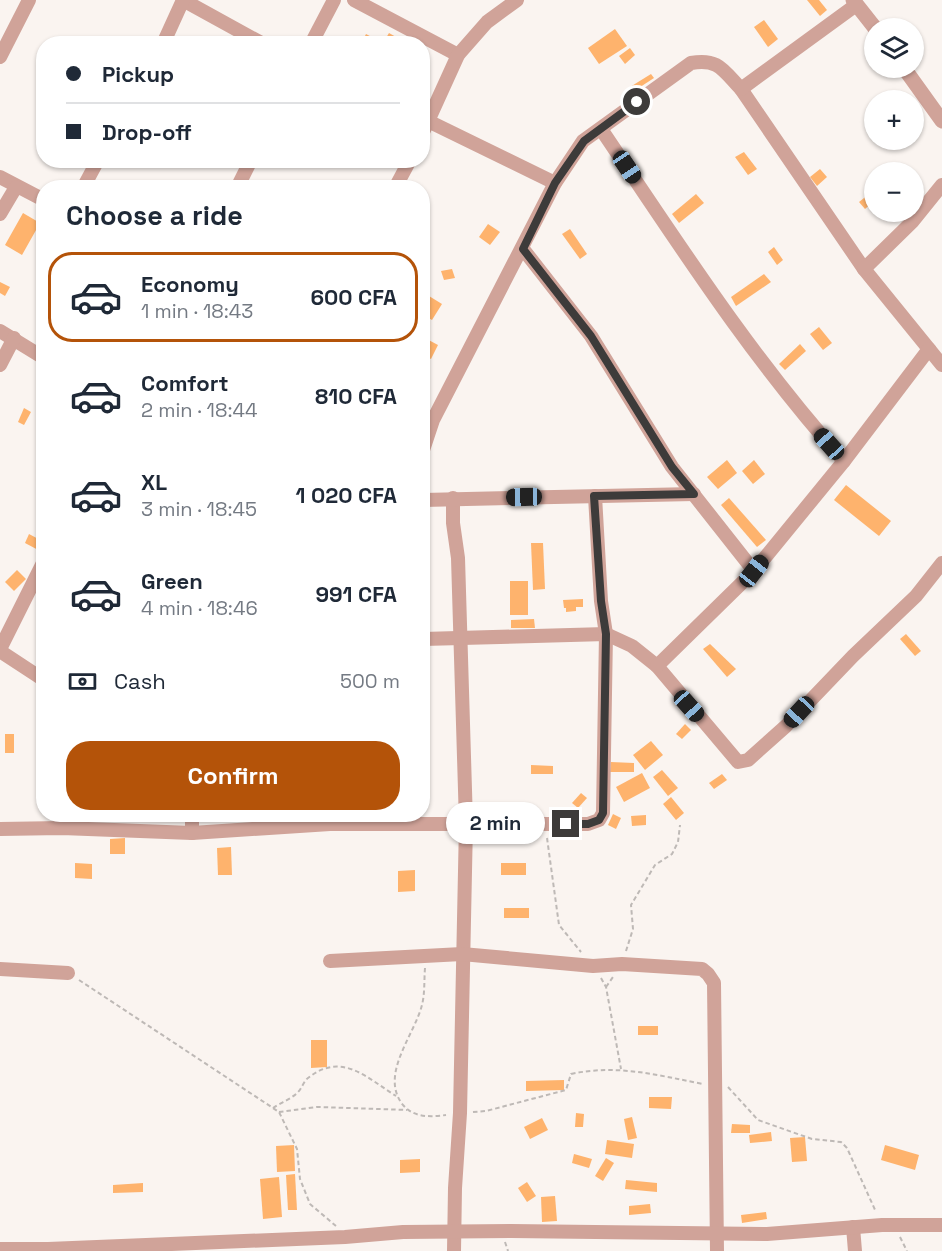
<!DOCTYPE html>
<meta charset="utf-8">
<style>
:root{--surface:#fff;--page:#f2f2f3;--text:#1f2937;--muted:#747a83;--line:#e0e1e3;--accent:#b45309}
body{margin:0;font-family:"Space Grotesk",sans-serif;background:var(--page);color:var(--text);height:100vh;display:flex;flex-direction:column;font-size:22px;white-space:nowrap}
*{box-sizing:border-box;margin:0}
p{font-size:20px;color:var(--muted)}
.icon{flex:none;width:33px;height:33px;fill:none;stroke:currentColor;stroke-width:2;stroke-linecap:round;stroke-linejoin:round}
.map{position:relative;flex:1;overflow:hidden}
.sheet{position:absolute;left:36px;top:180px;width:394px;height:642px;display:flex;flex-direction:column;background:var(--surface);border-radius:24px;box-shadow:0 2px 4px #0004}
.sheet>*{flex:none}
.guide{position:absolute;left:36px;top:36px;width:394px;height:132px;border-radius:24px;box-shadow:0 2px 4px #0004;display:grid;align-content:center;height:132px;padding:0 30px;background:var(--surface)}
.controls{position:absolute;left:864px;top:18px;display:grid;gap:12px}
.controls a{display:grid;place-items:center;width:60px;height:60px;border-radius:50%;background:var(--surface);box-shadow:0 2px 4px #0004;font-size:30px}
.end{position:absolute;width:27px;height:27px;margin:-14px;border:8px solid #3d3b3a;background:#fff;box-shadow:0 0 0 3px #fff}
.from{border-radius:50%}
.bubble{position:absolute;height:42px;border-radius:21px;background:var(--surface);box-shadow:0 2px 4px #0004;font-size:20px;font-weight:600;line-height:42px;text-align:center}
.car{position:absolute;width:18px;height:36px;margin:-18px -9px;border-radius:8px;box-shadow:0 0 4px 2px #0007;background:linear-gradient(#222 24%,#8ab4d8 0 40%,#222 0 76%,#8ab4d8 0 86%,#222 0)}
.guide b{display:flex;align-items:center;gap:21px;height:57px;font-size:22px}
.guide b+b{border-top:2px solid var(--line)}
.guide i{width:15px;height:15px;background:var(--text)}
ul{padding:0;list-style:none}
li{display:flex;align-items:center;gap:18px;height:90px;margin:0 12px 9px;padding:0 18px;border:3px solid transparent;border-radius:24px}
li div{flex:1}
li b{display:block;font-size:22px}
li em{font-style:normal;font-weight:600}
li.selected{border-color:var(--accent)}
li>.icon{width:54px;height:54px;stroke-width:1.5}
h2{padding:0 30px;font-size:27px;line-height:72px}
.pay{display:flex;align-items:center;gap:15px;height:66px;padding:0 30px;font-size:22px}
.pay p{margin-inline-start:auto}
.cta{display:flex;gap:12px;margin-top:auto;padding:12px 30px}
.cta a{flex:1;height:69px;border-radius:24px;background:var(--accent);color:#fff;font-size:24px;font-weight:600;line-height:69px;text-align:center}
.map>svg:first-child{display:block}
.building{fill:#feb36d}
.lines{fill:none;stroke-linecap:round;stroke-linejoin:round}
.path{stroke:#beb9b6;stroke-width:2;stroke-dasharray:4.5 3;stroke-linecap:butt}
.minor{stroke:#d0a399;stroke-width:14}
.tertiary{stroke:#d0a399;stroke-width:15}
.route{stroke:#3d3b3a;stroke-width:8}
</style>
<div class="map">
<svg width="942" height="1251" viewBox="0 0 942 1251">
<rect width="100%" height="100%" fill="#faf4f0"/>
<g class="building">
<path d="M807,0h12l8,10 -7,6z"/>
<path d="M764,20l14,19 -10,8 -14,-20z"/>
<path d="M615,29l12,17 -28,18 -11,-16z"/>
<path d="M389,33l7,4 -4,7h-27l-3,-2 4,-8 17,9z"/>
<path d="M630,48l5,7 -10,9 -6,-8z"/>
<path d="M651,74l3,4 -20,13 -4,-4z"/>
<path d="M744,152l13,17 -9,6 -13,-18z"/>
<path d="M820,169l7,8 -10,9 -7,-9z"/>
<path d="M874,190v11l-9,8 -6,-7z"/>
<path d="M696,194l8,9 -25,20 -7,-9z"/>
<path d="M23,213l17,10 -18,32 -17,-10z"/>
<path d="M488,224l12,8 -10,13 -11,-8z"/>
<path d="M570,229l17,25 -7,5 -18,-25z"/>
<path d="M774,247l9,13 -6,5 -9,-13z"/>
<path d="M452,269l3,9 -11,2 -3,-9z"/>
<path d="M764,274l7,8 -35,24 -5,-9z"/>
<path d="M0,282l10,5 -5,9 -5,-3z"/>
<path d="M429,296l13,8 -10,16 -9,-5v-8z"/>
<path d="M819,327l13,16 -9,7 -13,-16z"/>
<path d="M423,337l15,8 -7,14 -8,-4z"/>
<path d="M800,344l6,7 -21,19 -6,-6z"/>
<path d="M24,408l7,4 -7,13 -6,-3z"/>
<path d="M727,460l10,13 -19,16 -11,-12z"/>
<path d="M754,460l11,14 -12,10 -11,-13z"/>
<path d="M846,485l45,36 -12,15 -45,-36z"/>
<path d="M729,498l37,42 -9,7 -36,-42z"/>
<path d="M29,534l15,8 -2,10 -17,-9z"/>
<path d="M531,543h12l2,46 -12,1z"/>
<path d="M17,570l9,9 -12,12 -9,-9z"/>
<rect x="510" y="581" width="18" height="34"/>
<path d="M583,599v8h-7v4l-10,1v-4h-2l-1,-8z"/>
<path d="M534,619l1,9h-24v-8z"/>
<path d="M906,634l15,17 -6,5 -15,-17z"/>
<path d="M710,644l26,25 -9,8 -24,-28z"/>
<path d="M685,724l6,6 -9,9 -6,-5z"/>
<rect x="5" y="734" width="9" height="19"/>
<path d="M651,741l12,14 -18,15 -12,-15z"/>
<path d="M611,762l23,1v9h-24z"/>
<path d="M531,765l22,1v8h-22z"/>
<path d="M662,770l16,18 -10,8 -15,-19z"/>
<path d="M642,773l8,15 -26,14 -8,-15z"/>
<path d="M722,774l5,6 -13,9 -5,-6z"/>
<path d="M581,793l6,5 -9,10 -6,-5z"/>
<path d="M671,797l13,16 -8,7 -13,-16z"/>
<path d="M613,814l8,4 -5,11 -8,-4z"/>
<path d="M646,815v10l-14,1 -1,-10z"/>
<path d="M125,838v16h-15v-15z"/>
<path d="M231,847l1,28h-14l-1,-27z"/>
<path d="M75,863l17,1v15l-17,-1z"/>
<rect x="501" y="863" width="25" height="12"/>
<path d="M415,870v21l-17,1v-21z"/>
<rect x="504" y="908" width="25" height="10"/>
<rect x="638" y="1026" width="20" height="9"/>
<path d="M311,1040h16v27l-16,1z"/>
<path d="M564,1080v10l-38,1v-10z"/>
<path d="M649,1097h23l-1,12 -22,-1z"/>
<path d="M576,1113l8,1 -1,13h-8z"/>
<path d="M632,1117l5,21 -9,2 -4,-21z"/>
<path d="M542,1118l6,12 -18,9 -6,-12z"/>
<path d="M732,1124l18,1v8h-19z"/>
<path d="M771,1132l1,9 -22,2 -1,-8z"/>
<path d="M805,1137l2,24 -15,1 -2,-24z"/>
<path d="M607,1140l27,4 -2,14 -27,-4z"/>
<path d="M294,1145l1,26 -18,1 -1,-26z"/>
<path d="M885,1145l34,10 -4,15 -34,-10z"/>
<path d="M574,1154l18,5 -3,9 -17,-5z"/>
<path d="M606,1158l8,5 -11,18 -8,-5z"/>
<path d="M420,1159v13l-20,1v-13z"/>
<path d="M295,1174l2,36h-9l-2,-35z"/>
<path d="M279,1177l3,40 -19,2 -3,-40z"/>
<path d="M626,1180l31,3v9l-32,-3z"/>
<path d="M527,1182l9,14 -9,6 -9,-14z"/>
<path d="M143,1183v9l-30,1v-8z"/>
<path d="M555,1196l2,25 -15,1 -1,-25z"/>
<path d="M650,1204l1,9 -22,2v-9z"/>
<path d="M766,1212l1,7 -25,4 -1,-8z"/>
</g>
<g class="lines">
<g class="path">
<path d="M547,838l12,87 22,27"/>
<path d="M626,951l7,-22 -2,-24 24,-40 17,-11 6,-12 2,-17"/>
<path d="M425,968c-1,12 0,25 -3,37 -8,31 -43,70 -19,100 11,13 28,12 43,10"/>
<path d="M601,978l5,9 15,82"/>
<path d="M79,980l200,132 18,37 3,30 10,25 26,22"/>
<path d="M606,987l7,-10"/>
<path d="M728,1087l30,33 54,19 29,3 6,6 29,64"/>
<path d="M273,1108c7,-5 18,-9 24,-15 5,-4 6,-11 11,-15 34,-27 59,0 88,18"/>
<path d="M279,1112l38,-5 90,3"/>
<path d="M473,1112l13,-1 80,-21 5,-16c47,-10 85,1 132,10"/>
<path d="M900,1237l7,14"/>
<path d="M505,1242l3,9"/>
</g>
<g class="minor">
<path d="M183,0l80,44"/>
<path d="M354,0l104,55"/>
<path d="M163,44l20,-44"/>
<path d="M311,44l23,-44"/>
<path d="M0,57l29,-57"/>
<path d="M741,89l123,180 78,96"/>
<path d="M428,121l127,62"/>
<path d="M601,129c77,114 151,230 243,332"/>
<path d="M423,132l35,-77 29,-33 30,-22"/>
<path d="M0,177l44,23"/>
<path d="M83,188l15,-28"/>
<path d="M237,188l14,-28"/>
<path d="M395,188l15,-28"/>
<path d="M0,214l16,-27"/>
<path d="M523,249l68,87 81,131 82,104"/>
<path d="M864,269l48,-47 30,-37"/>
<path d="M0,331l44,27"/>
<path d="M0,365l14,-27"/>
<path d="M423,450l10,-30 122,-237 28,-42 108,-78c27,-5 32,7 50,26l115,-84"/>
<path d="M453,498v25l5,35 8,265 -6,290 -5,75 -1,63"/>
<path d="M423,500l271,-6"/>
<path d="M423,639l183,-5 26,12 25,20 81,96 10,-2 38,-34 67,-70 63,-60 26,-33"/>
<path d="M0,649l44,-88"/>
<path d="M0,651l44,29"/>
<path d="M657,666l97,-95 90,-110 85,-112"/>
<path d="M0,829l62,-1 130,5 138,-9h258l11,-4 4,-7 3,-179 -5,-33 -6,-105"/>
<path d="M192,833v-19"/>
<path d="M330,961l132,-7 131,12 29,-2 80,5 6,5 6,9 3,268"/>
<path d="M0,969l68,4"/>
<path d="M853,1227l2,24"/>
<path d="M0,1249h48l297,-12 58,-5 108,-1 256,3 115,-9h60"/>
</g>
<g class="tertiary">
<path d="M853,0l22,28"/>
<path d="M904,68l38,53"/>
</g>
</g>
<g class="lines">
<path class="route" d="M566,824h22l11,-4 4,-7 3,-179 -5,-33 -7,-105 100,-2 -22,-27 -81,-131 -68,-87 32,-66 29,-42 53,-39"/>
</g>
</svg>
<div class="controls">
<a><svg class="icon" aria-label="layers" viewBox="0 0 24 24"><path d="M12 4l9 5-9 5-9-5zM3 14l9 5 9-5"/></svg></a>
<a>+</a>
<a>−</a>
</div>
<i class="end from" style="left:637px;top:102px"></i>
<i class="end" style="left:566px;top:824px"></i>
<div class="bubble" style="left:446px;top:802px;width:99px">2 min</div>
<i class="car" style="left:627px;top:167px;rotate:146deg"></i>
<i class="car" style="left:829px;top:444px;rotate:318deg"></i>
<i class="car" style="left:524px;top:497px;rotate:269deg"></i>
<i class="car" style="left:754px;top:571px;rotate:38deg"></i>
<i class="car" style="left:689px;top:706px;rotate:138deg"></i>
<i class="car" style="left:799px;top:712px;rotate:223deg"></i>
<div class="guide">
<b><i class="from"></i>Pickup</b>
<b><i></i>Drop-off</b>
</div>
<section class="sheet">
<h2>Choose a ride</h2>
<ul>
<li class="selected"><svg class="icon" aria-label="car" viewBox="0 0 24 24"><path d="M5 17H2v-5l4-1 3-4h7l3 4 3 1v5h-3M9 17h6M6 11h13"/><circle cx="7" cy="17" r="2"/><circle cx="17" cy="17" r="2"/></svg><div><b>Economy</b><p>1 min · 18:43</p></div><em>600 CFA</em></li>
<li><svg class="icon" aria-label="car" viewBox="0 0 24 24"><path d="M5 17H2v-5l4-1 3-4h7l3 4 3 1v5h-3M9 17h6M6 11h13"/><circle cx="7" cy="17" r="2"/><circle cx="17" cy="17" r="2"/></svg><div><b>Comfort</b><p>2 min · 18:44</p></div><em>810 CFA</em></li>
<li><svg class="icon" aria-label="car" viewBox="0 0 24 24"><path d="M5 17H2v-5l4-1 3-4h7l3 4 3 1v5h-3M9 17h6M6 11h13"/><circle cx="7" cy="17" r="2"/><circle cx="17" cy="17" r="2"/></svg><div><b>XL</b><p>3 min · 18:45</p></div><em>1 020 CFA</em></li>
<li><svg class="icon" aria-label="car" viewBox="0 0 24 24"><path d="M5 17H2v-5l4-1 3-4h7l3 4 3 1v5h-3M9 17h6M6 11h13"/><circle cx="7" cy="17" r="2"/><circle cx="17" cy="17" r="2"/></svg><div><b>Green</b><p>4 min · 18:46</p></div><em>991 CFA</em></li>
</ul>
<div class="pay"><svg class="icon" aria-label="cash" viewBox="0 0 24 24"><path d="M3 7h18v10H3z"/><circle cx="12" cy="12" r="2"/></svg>Cash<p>500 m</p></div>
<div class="cta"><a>Confirm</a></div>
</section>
</div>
